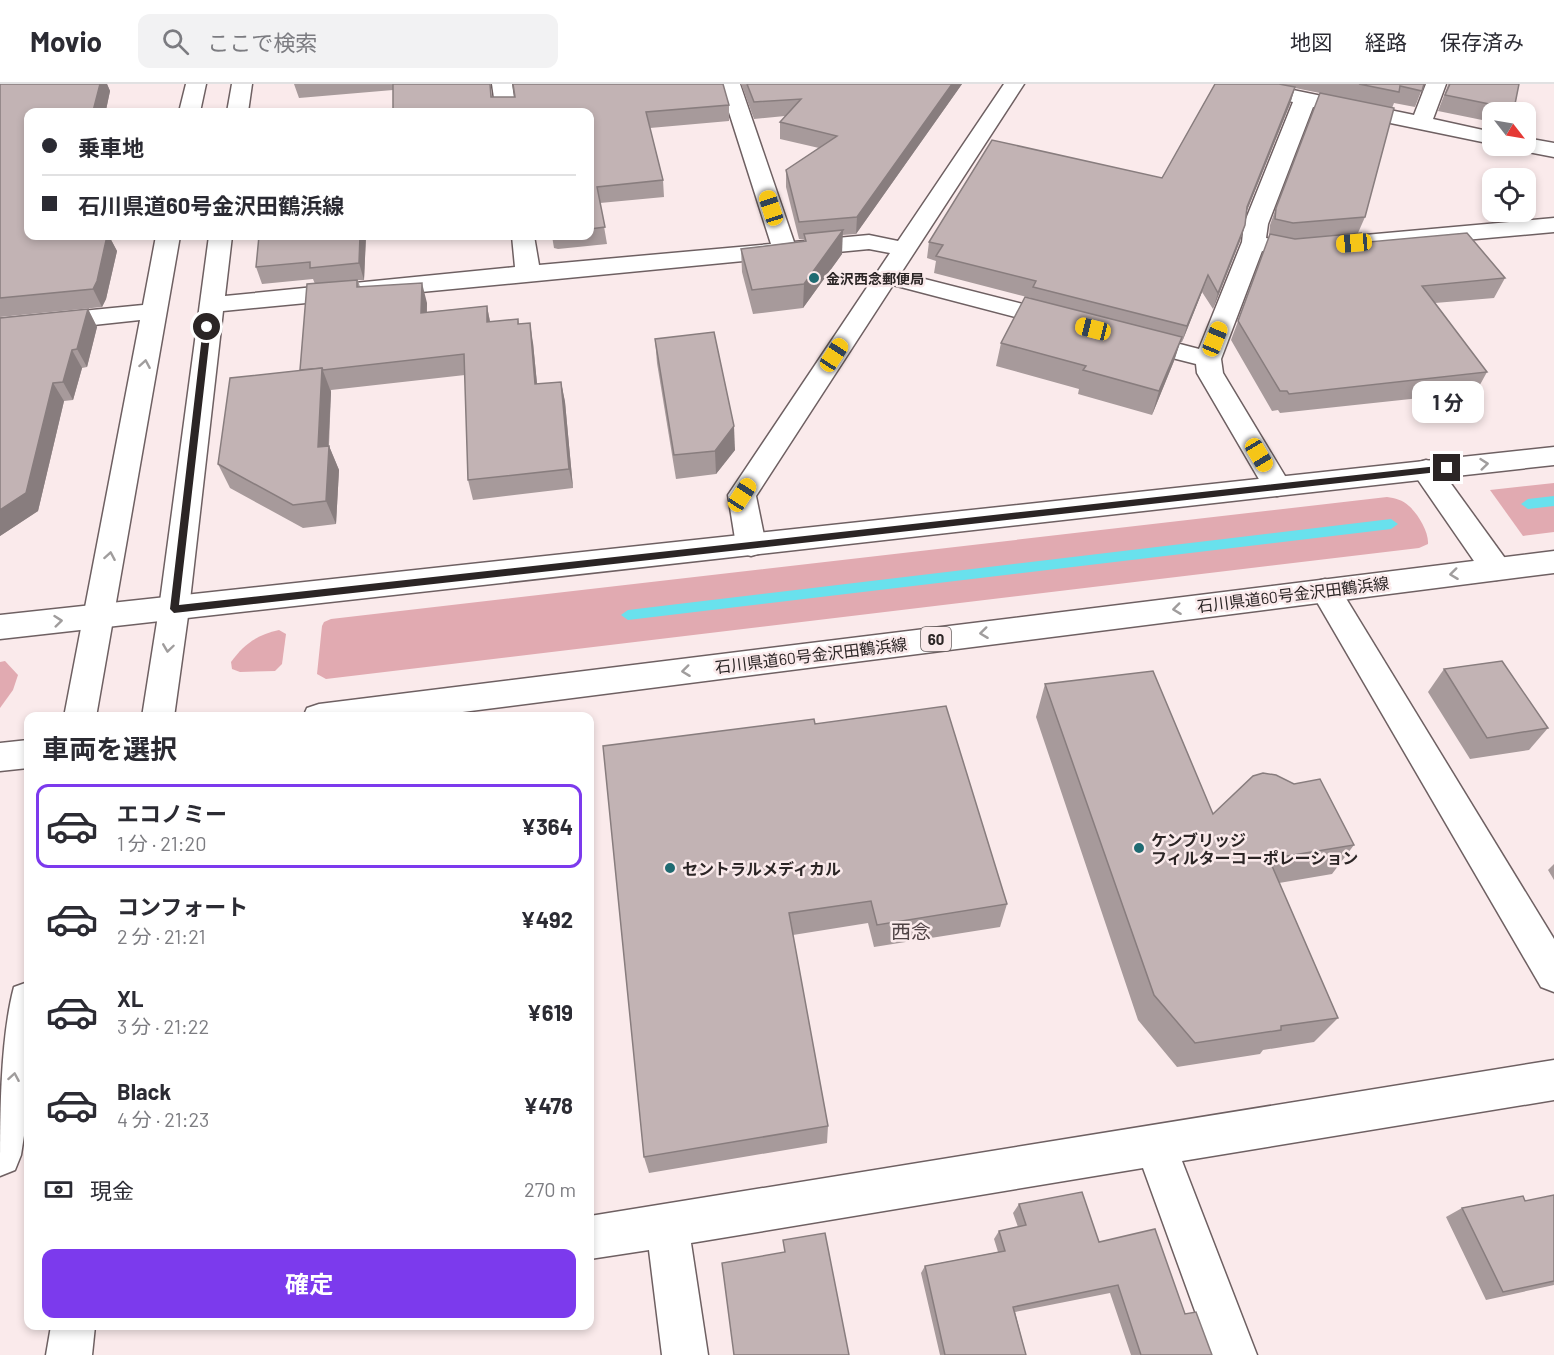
<!DOCTYPE html>
<html lang="ja">
<meta charset="utf-8">
<style>
:root{--surface:#fff;--page:#f2f2f3;--text:#2b2b33;--muted:#7c7c81;--line:#e1e1e2;--accent:#7c3aed}
body{margin:0;font-family:Barlow,"Noto Sans JP",sans-serif;background:var(--page);color:var(--text);height:100vh;display:flex;flex-direction:column;font-size:22px;white-space:nowrap}
*{box-sizing:border-box;margin:0}
p{font-size:20px;color:var(--muted)}
.icon{flex:none;width:33px;height:33px;fill:none;stroke:currentColor;stroke-width:2;stroke-linecap:round;stroke-linejoin:round}
.map{position:relative;flex:1;overflow:hidden}
.details{position:absolute;left:24px;top:628px;width:570px;height:618px;display:flex;flex-direction:column;background:var(--surface);border-radius:12px;box-shadow:0 3px 9px #0003}
.details>*{flex:none}
.banner{position:absolute;left:24px;top:24px;width:570px;height:132px;border-radius:12px;box-shadow:0 3px 9px #0003;display:grid;align-content:center;height:132px;padding:0 18px;background:var(--surface)}
.needle{width:39px;rotate:121deg}
.controls{position:absolute;left:1482px;top:18px;display:grid;gap:12px}
.controls a{display:grid;place-items:center;width:54px;height:54px;border-radius:12px;background:var(--surface);box-shadow:0 3px 9px #0003;font-size:30px}
.end{position:absolute;width:27px;height:27px;margin:-14px;border:8px solid #2b2525;background:#fff;box-shadow:0 0 0 3px #fff}
.from{border-radius:50%}
.bubble{position:absolute;height:42px;border-radius:12px;background:var(--surface);box-shadow:0 3px 9px #0003;font-size:20px;font-weight:700;line-height:42px;text-align:center}
.car{position:absolute;width:18px;height:36px;margin:-18px -9px;border-radius:8px;box-shadow:0 0 4px 2px #0007;background:linear-gradient(#f5c518 24%,#345 0 40%,#f5c518 0 76%,#345 0 86%,#f5c518 0)}
.banner b{display:flex;align-items:center;gap:21px;height:57px;font-size:22px}
.banner b+b{border-top:2px solid var(--line)}
.banner i{width:15px;height:15px;background:var(--text)}
ul{padding:0;list-style:none}
li{display:flex;align-items:center;gap:18px;height:84px;margin:0 12px 9px;padding:0 6px;border:3px solid transparent;border-radius:12px}
li div{flex:1}
li b{display:block;font-size:22px}
li em{font-style:normal;font-weight:700}
li.selected{border-color:var(--accent)}
li>.icon{width:54px;height:54px;stroke-width:1.5}
h2{padding:0 18px;font-size:27px;line-height:72px}
.pay{display:flex;align-items:center;gap:15px;height:66px;padding:0 18px;font-size:22px}
.pay p{margin-inline-start:auto}
.primary-button{display:flex;gap:12px;margin-top:auto;padding:12px 18px}
.primary-button a{flex:1;height:69px;border-radius:12px;background:var(--accent);color:#fff;font-size:24px;font-weight:700;line-height:69px;text-align:center}
header{display:flex;align-items:center;gap:36px;box-sizing:border-box;height:84px;padding:0 30px;background:var(--surface);border-bottom:2px solid var(--line)}
header strong{font-size:28px}
nav{display:flex;gap:33px;margin-inline-start:auto;font-size:21px}
.search{width:420px;height:54px;background:var(--page);display:flex;align-items:center;gap:15px;box-sizing:border-box;padding:0 21px;border-radius:12px;color:var(--muted);font-size:22px}
.map>svg:first-child{display:block}
.green{fill:#e1aab1}
.lines{fill:none;stroke-linecap:round;stroke-linejoin:round}
.stream{fill:#69e1ed;fill-rule:evenodd}
.minor-casing{stroke:#6e6062;stroke-width:3}
.major-casing{stroke:#6e6062;stroke-width:3}
.minor{fill:#fff;fill-rule:evenodd}
.major{fill:#fff;fill-rule:evenodd}
.wall{fill:#a79a9b}
.shaded-wall{fill:#887d7e}
.building{fill:#c2b3b4;stroke:#887d7e;stroke-width:1.5}
.oneway{stroke:#a09d9d}
.route{fill:#2b2525}
.poi-dot{fill:#1f6b72;stroke:#faeaeb;stroke-width:2}
.labels{text-anchor:middle;dominant-baseline:central;stroke-width:5;stroke-linejoin:round;paint-order:stroke}
.far-poi-label{font-size:14px;font-weight:bold;fill:#2b2525;stroke:#faeaeb;text-anchor:start}
.shield{fill:#faeaeb;stroke:#696060;stroke-width:1.5}
.shield-label{font-size:15px;font-weight:bold;fill:#2b2525}
.street-label{font-size:16px;fill:#2b2525;stroke:#faeaeb}
.poi-label{font-size:16px;font-weight:bold;fill:#2b2525;stroke:#faeaeb;text-anchor:start}
.quarter-label{font-size:20px;fill:#4f4244;stroke:#faeaeb}
</style>
<header>
<strong>Movio</strong>
<div class="search"><svg class="icon" aria-label="search" viewBox="0 0 24 24"><circle cx="10" cy="10" r="6"/><path d="M15 15l6 6"/></svg>ここで検索</div>
<nav><a>地図</a><a>経路</a><a>保存済み</a></nav>
</header>
<div class="map">
<svg width="1554" height="1271" viewBox="0 0 1554 1271">
<rect width="100%" height="100%" fill="#faeaeb"/>
<g class="green">
<path d="M1554,399v49l-31,4 -33,-46z"/>
<path d="M1387,413c8,1 16,3 22,9 9,8 20,26 19,38l-9,4 -1093,131 -9,-5 5,-48 2,-4 7,-3z"/>
<path d="M279,546l7,4 -4,30 -7,7 -35,1 -8,-3 -1,-7c13,-18 26,-27 48,-32z"/>
<path d="M5,577l13,14 -5,15 -13,18v-46z"/>
</g>
<g class="lines">
<g class="stream">
<path d="M1554,412v10l-26,3 -7,-5 7,-5z"/>
<path d="M1391,435l7,5 -7,5 -763,91 -7,-5 7,-5z"/>
</g>
<defs>
<g id="minor">
<path d="M186,0h20l-6,28h-21z"/>
<path d="M232,0h20l-4,28h-21z"/>
<path d="M492,0h20l4,28h-20z"/>
<path d="M720,0h20l54,158 75,-7 29,6 106,-157h20l-123,189 169,43 4,5 -4,5 -9,3 -168,-44 -137,211 10,49 -5,8 -10,3 -10,-3 -5,-8 -8,-50 162,-242 -21,-4 -646,62 -34,298 -15,108h-32l17,-108 50,-373h23l-7,60 290,-29 -3,-31h22l5,29 232,-21z"/>
<path d="M1225,0h39l150,31 12,-31h20l-13,35 59,13v12l-179,-37 -45,117 -2,14 21,4 267,-24v14l-267,24 -25,-5 -41,108 2,14 68,113 -4,7 -10,3 -10,-3 -70,-120 -1,-9 -71,-18 -4,-6 4,-6 9,-2 65,17 43,-107 2,-18 49,-122 -65,-14z"/>
<path d="M1526,54l28,5v14l-36,-7 -3,-4h11z"/>
<path d="M156,152h24l-84,481h-32l76,-397 -140,15v-16l143,-14z"/>
<path d="M1426,376l10,3 71,98 4,8 -4,8 -11,3 -11,-3 -69,-100 -4,-7 4,-7z"/>
<path d="M1325,495l11,3 218,357v53l-13,-5 -231,-397 4,-8z"/>
<path d="M28,898v128l-7,45 -6,15 -15,6c0,-58 0,-136 14,-189z"/>
<path d="M1554,976v40l-372,61 75,194h-46l-68,-187 -452,75 17,112h-46l-13,-105 -59,9v-43z"/>
<path d="M51,1242h44l-3,29h-46z"/>
</g>
<g id="major">
<path d="M1554,363v18l-1554,174v-24z"/>
<path d="M1554,467v22l-1131,144h-120l4,-9 12,-4z"/>
<path d="M28,656v28l-28,3v-28z"/>
</g>
</defs>
<use href="#minor" class="minor-casing"/>
<use href="#major" class="major-casing"/>
<use href="#minor" class="minor"/>
<use href="#major" class="major"/>
</g>
<g class="wall">
<path d="M0,0h107l3,7 -4,19 -78,2 48,124h33l8,15 -11,48 -4,8 -102,10z"/>
<path d="M294,0h196l2,13 237,8v16l-79,7 13,52 1,17 -64,6 7,41 -49,5 -4,-1 -2,-12h38v-124l-197,-22 -94,8z"/>
<path d="M741,0h221l-106,150 -14,1v19l-39,54 -50,6 -11,-42 -1,-23 63,-8v-2h-5l-13,-52v-17l33,-22 -39,-9v-17l5,-6 -31,3z"/>
<path d="M1215,0h209l-9,23 -21,-4 -2,5 -27,109 -7,16v10l147,35 -11,20 -59,5 52,69 -11,20 -196,21 -2,-3 -6,1 -41,-71 39,-104h-1l1,-11 6,-17 44,-115 -25,-5 -5,16 -43,106 -2,15 -5,16 -27,68 -11,-17 -20,50h-2l-6,19 -22,54 -74,-21 1,-5 -83,-23 5,-23 30,-45 -97,-25 2,-12 -9,-3 2,-16 233,-64z"/>
<path d="M1448,0h71l-5,25 -2,3h-20v10l-54,-11 10,-26z"/>
<path d="M259,152h107l-2,44h-6l2,7 67,16v9l60,-6 3,16 28,-3 1,5 14,19 4,41 24,-2 4,20 8,86 -100,12 -5,-20 -3,-105 -134,15v2l-2,54 10,24 -3,54 -33,4 -73,-40 -12,-24 82,-94 15,-86 -2,-5 -51,5 -6,-17z"/>
<path d="M88,225l9,18 -10,40 -5,1 -9,32 -9,1 -26,110 -38,25v-218z"/>
<path d="M655,255l80,111 -19,24 -40,5 -19,-116z"/>
<path d="M1444,585l104,59 -19,22 -59,9 -42,-67z"/>
<path d="M1045,600l168,130 141,31 -22,29 -53,9 59,135 -24,24 -51,8 -3,4 -83,13 -39,-47 -102,-303z"/>
<path d="M815,640l192,180 -7,23 -126,20 -6,-24 -75,12 35,191 -1,17 -178,30 -5,-16z"/>
<path d="M1554,780v16l-6,-10z"/>
<path d="M1554,1111v90l-68,15 -40,-83 16,-9 63,-7z"/>
<path d="M1019,1120l80,38 86,72 27,41h-81l-21,-62 -95,19 11,43h-86l-19,-82 4,-7 73,-14 -4,-13 5,-8 19,-4 -5,-14z"/>
</g>
<g class="shaded-wall">
<path d="M100,0h7l3,7 -4,19 1,2h-13l-1,-1z"/>
<path d="M952,0h10l-106,150 1,-17z"/>
<path d="M1295,3l-5,17 -48,119 5,-16z"/>
<path d="M1245,141l-5,16 -27,68 5,-16z"/>
<path d="M843,146l-1,24 -39,54 1,-24z"/>
<path d="M62,152h14l-5,20 -9,-18z"/>
<path d="M107,152h2l8,15 -11,48 -4,8 -9,-18z"/>
<path d="M360,152h6l-2,44 -5,-17z"/>
<path d="M1208,191l-6,17 -20,50 5,-16z"/>
<path d="M422,199l5,20 -1,30 -5,-20z"/>
<path d="M487,222l4,21 -4,-5z"/>
<path d="M88,225l9,18 -10,40 -10,-18z"/>
<path d="M530,239l3,20 6,61 -4,-20z"/>
<path d="M1182,253l-8,24 -22,54 7,-24z"/>
<path d="M72,266l10,18 -9,32 -10,-18z"/>
<path d="M322,284l9,24 -4,79 -9,-24z"/>
<path d="M561,298l4,20 8,86 -4,-19z"/>
<path d="M53,299l11,18 -26,110 -38,25v-26z"/>
<path d="M734,342l1,24 -19,24 -1,-23z"/>
<path d="M329,362l10,24 -3,54 -10,-23z"/>
</g>
<g class="building">
<path d="M0,0h100l-7,27 12,-2 -1,3h-76v124h34v2l21,-2h24l-10,45 -4,8 -93,9z"/>
<path d="M393,0h97l1,13h24l-2,-13h210l6,21 -83,7 17,68 -66,7 8,40 -15,2v-117h-197z"/>
<path d="M747,0h205l-95,133 -58,5 -13,-52 51,-34 -57,-14 21,-23 -47,3z"/>
<path d="M1215,0h64l16,3 -48,120 -2,18 -27,68 -10,-18 -21,51 -154,-39 3,-6 -100,-25 7,-11 -14,-3 63,-102 170,38z"/>
<path d="M1359,0h65l-2,7 -22,-5 -1,6z"/>
<path d="M1450,0h69l-5,25 -69,-14z"/>
<path d="M1320,9l74,15 -29,109 -72,6 -18,-4 1,-11z"/>
<path d="M843,146l-39,54 -52,6 -11,-41 65,-8 -2,-7z"/>
<path d="M1361,149l-3,10 109,-10 38,45 -83,8 65,86 -198,22 -2,-3h-7l-42,-70 32,-87 25,5z"/>
<path d="M259,152h101l-1,27 -49,5v-6l-54,5z"/>
<path d="M357,196v7l65,-4 -1,30 66,-7v16l31,-3v5l12,-1 5,61 26,-2 8,87 -101,11 -4,-126 -141,16 -1,-2 -22,2 7,-86z"/>
<path d="M1025,213l157,40 -23,54 -76,-21 3,-4 -85,-23z"/>
<path d="M88,225l-11,40 -5,1 -9,32 -10,1 -27,110 -26,17v-192z"/>
<path d="M714,248l20,94 -19,25 -41,4 -19,-116z"/>
<path d="M322,284l-4,79 11,-1 -3,55 -33,4 -75,-41 12,-86z"/>
<path d="M1502,577l46,67 -61,10 -43,-69z"/>
<path d="M1153,587l60,143 40,-38 10,-3 13,2 18,9 26,-5 34,66 -85,14 69,159 -57,8v4l-86,13 -41,-48 -109,-311z"/>
<path d="M946,622l61,198 -130,21 -6,-24 -82,12 39,213 -184,31 -41,-411 211,-27 1,5z"/>
<path d="M1082,1108l17,50 56,-13 30,85 11,-2 16,43h-71l-23,-70 -105,22 13,48h-81l-20,-89 80,-15 -6,-20 27,-6 -7,-21z"/>
<path d="M1554,1111v86l-51,11 -41,-84 61,-12 2,5z"/>
<path d="M825,1149l24,122h-115l-12,-92 63,-11 -2,-12z"/>
</g>
<defs><path id="oneway-chevron" d="M-2-3.5L2.5 0L-2 3.5" fill="none" stroke-width="1.6" stroke-linecap="round" stroke-linejoin="round" transform="scale(1.5)"/></defs>
<g class="oneway">
<use href="#oneway-chevron" transform="translate(145 280) rotate(-80)"/>
<use href="#oneway-chevron" transform="translate(1484 380) rotate(-6)"/>
<use href="#oneway-chevron" transform="translate(110 472) rotate(-80)"/>
<use href="#oneway-chevron" transform="translate(1454 490) rotate(173)"/>
<use href="#oneway-chevron" transform="translate(1177 525) rotate(173)"/>
<use href="#oneway-chevron" transform="translate(58 537) rotate(-6)"/>
<use href="#oneway-chevron" transform="translate(984 549) rotate(173)"/>
<use href="#oneway-chevron" transform="translate(168 564) rotate(98)"/>
<use href="#oneway-chevron" transform="translate(686 587) rotate(173)"/>
<use href="#oneway-chevron" transform="translate(14 993) rotate(-80)"/>
</g>
<path class="route" d="M207,241l4,2 -32,278 1268,-140 4,3 -4,3 -1273,142 -4,-4 33,-282z"/>
<g class="poi-dot">
<circle cx="814" cy="194" r="6"/>
<circle cx="1139" cy="764" r="6"/>
<circle cx="670" cy="784" r="6"/>
</g>
<g class="labels">
<g class="far-poi-label">
<text x="826" y="194">金沢西念郵便局</text>
</g>
<rect class="shield" x="921" y="543" width="30" height="24" rx="4.5"/>
<g class="shield-label">
<text x="936" y="555">60</text>
</g>
<g class="street-label">
<text transform="translate(1293 510) rotate(-7)">石川県道60号金沢田鶴浜線</text>
<text transform="translate(811 571) rotate(-7)">石川県道60号金沢田鶴浜線</text>
</g>
<g class="poi-label">
<text x="1151" y="755">ケンブリッジ<tspan x="1151" dy="18">フィルターコーポレーション</tspan></text>
<text x="682" y="784">セントラルメディカル</text>
</g>
<g class="quarter-label">
<text x="911" y="847">西念</text>
</g>
</g>
</svg>
<div class="controls">
<a><svg class="needle" viewBox="-14 -14 28 28"><path d="M0-13l5 13h-10z" fill="#e53935"/><path d="M0 13l5-13h-10z" fill="#7c7c81"/></svg></a>
<a><svg class="icon" aria-label="locate" viewBox="0 0 24 24"><circle cx="12" cy="12" r="6"/><path d="M12 2v4M12 18v4M2 12h4M18 12h4"/></svg></a>
</div>
<i class="end from" style="left:207px;top:243px"></i>
<i class="end" style="left:1447px;top:384px"></i>
<div class="bubble" style="left:1412px;top:297px;width:72px">1 分</div>
<i class="car" style="left:771px;top:124px;rotate:342deg"></i>
<i class="car" style="left:1354px;top:159px;rotate:265deg"></i>
<i class="car" style="left:1093px;top:245px;rotate:284deg"></i>
<i class="car" style="left:1215px;top:255px;rotate:22deg"></i>
<i class="car" style="left:834px;top:271px;rotate:33deg"></i>
<i class="car" style="left:1259px;top:371px;rotate:149deg"></i>
<i class="car" style="left:742px;top:411px;rotate:33deg"></i>
<div class="banner">
<b><i class="from"></i>乗車地</b>
<b><i></i>石川県道60号金沢田鶴浜線</b>
</div>
<section class="details">
<h2>車両を選択</h2>
<ul>
<li class="selected"><svg class="icon" aria-label="car" viewBox="0 0 24 24"><path d="M5 17H2v-5l4-1 3-4h7l3 4 3 1v5h-3M9 17h6M6 11h13"/><circle cx="7" cy="17" r="2"/><circle cx="17" cy="17" r="2"/></svg><div><b>エコノミー</b><p>1 分 · 21:20</p></div><em>¥364</em></li>
<li><svg class="icon" aria-label="car" viewBox="0 0 24 24"><path d="M5 17H2v-5l4-1 3-4h7l3 4 3 1v5h-3M9 17h6M6 11h13"/><circle cx="7" cy="17" r="2"/><circle cx="17" cy="17" r="2"/></svg><div><b>コンフォート</b><p>2 分 · 21:21</p></div><em>¥492</em></li>
<li><svg class="icon" aria-label="car" viewBox="0 0 24 24"><path d="M5 17H2v-5l4-1 3-4h7l3 4 3 1v5h-3M9 17h6M6 11h13"/><circle cx="7" cy="17" r="2"/><circle cx="17" cy="17" r="2"/></svg><div><b>XL</b><p>3 分 · 21:22</p></div><em>¥619</em></li>
<li><svg class="icon" aria-label="car" viewBox="0 0 24 24"><path d="M5 17H2v-5l4-1 3-4h7l3 4 3 1v5h-3M9 17h6M6 11h13"/><circle cx="7" cy="17" r="2"/><circle cx="17" cy="17" r="2"/></svg><div><b>Black</b><p>4 分 · 21:23</p></div><em>¥478</em></li>
</ul>
<div class="pay"><svg class="icon" aria-label="cash" viewBox="0 0 24 24"><path d="M3 7h18v10H3z"/><circle cx="12" cy="12" r="2"/></svg>現金<p>270 m</p></div>
<div class="primary-button"><a>確定</a></div>
</section>
</div>
